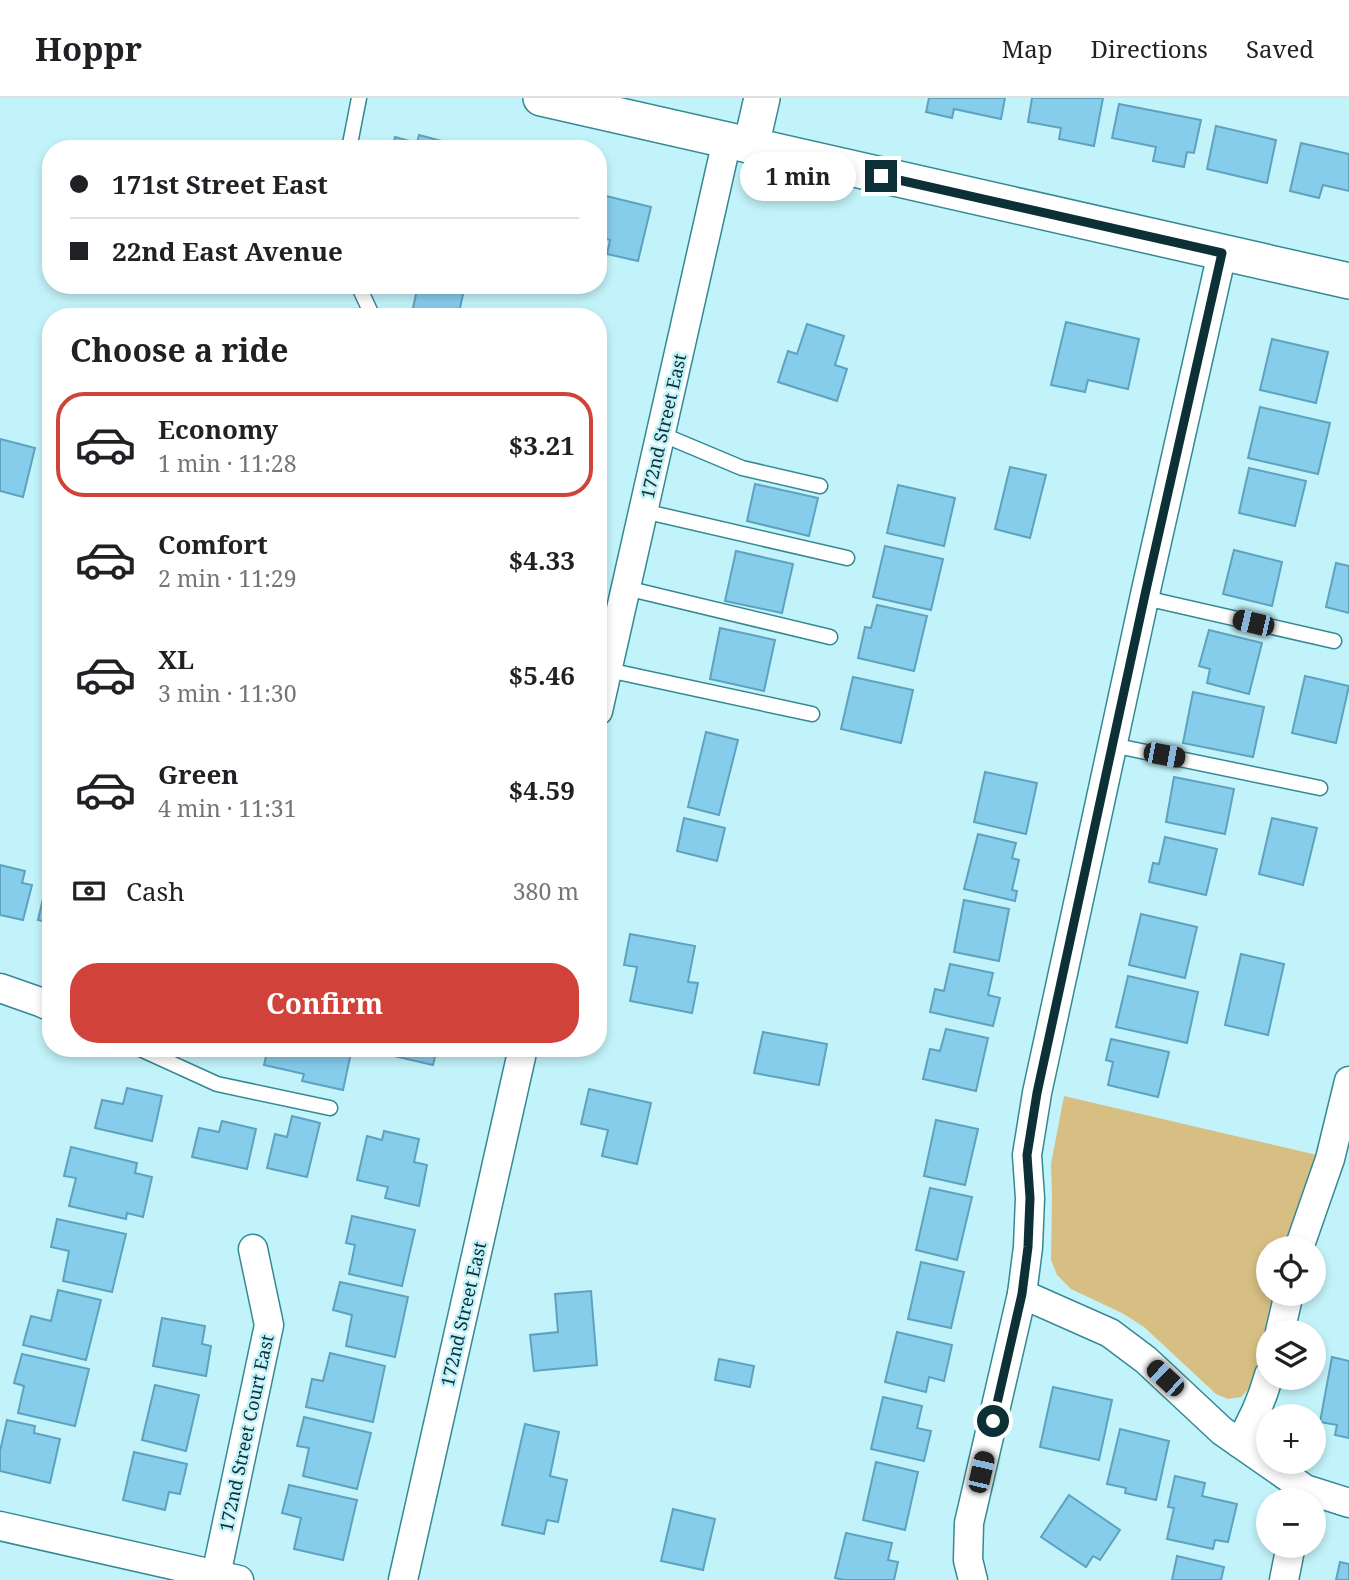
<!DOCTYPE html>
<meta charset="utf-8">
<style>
:root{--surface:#fff;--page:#f6f6f6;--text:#202124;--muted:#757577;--line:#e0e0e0;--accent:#d1433a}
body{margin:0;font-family:"Noto Serif",serif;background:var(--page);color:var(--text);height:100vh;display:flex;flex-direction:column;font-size:26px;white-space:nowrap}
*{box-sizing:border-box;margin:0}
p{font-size:23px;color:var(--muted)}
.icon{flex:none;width:38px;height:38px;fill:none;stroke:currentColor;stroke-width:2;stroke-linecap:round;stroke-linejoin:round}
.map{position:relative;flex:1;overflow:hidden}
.panel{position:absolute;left:42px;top:210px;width:565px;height:749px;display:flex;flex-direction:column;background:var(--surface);border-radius:28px;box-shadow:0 4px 10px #0003}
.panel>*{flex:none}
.top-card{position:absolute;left:42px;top:42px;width:565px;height:154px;border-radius:28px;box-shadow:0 4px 10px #0003;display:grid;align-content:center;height:154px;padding:0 28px;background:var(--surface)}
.controls{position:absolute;left:1256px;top:1138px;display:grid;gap:14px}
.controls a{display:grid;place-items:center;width:70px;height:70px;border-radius:50%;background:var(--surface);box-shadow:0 4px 10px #0003;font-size:35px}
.end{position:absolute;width:32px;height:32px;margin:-16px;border:9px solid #0c3035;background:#fff;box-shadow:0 0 0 4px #fff}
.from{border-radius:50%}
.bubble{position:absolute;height:49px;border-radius:24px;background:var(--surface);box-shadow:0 4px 10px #0003;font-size:23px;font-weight:700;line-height:49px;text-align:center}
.car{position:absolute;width:21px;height:42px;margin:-21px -10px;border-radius:9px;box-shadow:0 0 5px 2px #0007;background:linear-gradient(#222 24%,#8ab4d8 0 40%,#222 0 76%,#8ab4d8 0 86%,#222 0)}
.top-card b{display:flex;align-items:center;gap:24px;height:66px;font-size:26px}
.top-card b+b{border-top:2px solid var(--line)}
.top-card i{width:18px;height:18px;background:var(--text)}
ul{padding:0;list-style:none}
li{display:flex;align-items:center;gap:21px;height:105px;margin:0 14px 10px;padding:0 14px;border:4px solid transparent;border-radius:28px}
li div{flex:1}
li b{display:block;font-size:26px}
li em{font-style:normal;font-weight:700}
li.current{border-color:var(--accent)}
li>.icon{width:63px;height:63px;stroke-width:1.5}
h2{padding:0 28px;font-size:32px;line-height:84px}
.pay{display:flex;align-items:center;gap:18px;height:77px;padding:0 28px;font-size:26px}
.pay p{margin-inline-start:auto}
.primary-button{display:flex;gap:14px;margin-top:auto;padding:14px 28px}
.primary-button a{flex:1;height:80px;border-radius:28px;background:var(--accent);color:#fff;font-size:28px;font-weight:700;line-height:80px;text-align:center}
header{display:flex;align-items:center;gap:42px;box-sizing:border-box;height:98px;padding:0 35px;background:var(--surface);border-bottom:2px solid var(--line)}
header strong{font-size:33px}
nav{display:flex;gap:38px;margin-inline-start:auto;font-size:24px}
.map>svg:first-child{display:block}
.green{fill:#d7bf84}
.building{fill:#86cceb;stroke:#5da2bf;stroke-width:2}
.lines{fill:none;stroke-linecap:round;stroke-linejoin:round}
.service-casing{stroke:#348995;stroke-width:17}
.minor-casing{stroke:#348995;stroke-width:31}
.tertiary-casing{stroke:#348995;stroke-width:38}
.service{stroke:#fff;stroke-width:14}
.minor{stroke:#fff;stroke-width:28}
.tertiary{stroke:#fff;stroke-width:35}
.route{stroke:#0c3035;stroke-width:9}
.labels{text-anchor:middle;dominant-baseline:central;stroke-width:5;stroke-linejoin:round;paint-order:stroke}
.street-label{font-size:18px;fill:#0c3035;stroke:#c3f3fa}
</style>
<header>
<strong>Hoppr</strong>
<nav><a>Map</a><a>Directions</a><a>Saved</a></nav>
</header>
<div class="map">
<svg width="1349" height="1482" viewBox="0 0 1349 1482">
<rect width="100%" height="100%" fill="#c3f3fa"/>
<path class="green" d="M1064,998l253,59 -32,93h-16v45h5l-22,92 -11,12 -13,2 -12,-5 -72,-67 -22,-14 -51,-24 -14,-14 -6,-15 1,-64 -1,-32z"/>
<g class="building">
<path d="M929,0h76l-4,21 -47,-10 -2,9 -26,-6z"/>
<path d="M1032,0h71l-9,48 -35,-7 2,-11 -33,-6z"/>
<path d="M1119,6l82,16 -7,33 -7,-1 -3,15 -31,-6 3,-14 -44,-9z"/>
<path d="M1216,28l60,14 -9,43 -60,-14z"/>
<path d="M419,37l53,14h-80l3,-12 22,6z"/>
<path d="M1301,45l48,11v37l-26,-6 -4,13 -29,-7z"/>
<path d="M598,96l53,13 -13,54 -31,-7 3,-14 -12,-3z"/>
<path d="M418,187h47l-7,32h-47z"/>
<path d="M1066,224l73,17 -11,50 -40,-9 -3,12 -34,-7z"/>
<path d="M807,226l37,12 -9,29 12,4 -10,32 -59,-19 10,-31 9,3z"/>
<path d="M1272,241l56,13 -12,51 -56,-13z"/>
<path d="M1260,309l70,16 -12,51 -70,-16z"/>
<path d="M0,341l35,9 -12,49 -23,-6z"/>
<path d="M1010,369l36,8 -16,63 -35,-9z"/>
<path d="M1249,370l57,13 -11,45 -56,-13z"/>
<path d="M755,386l63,14 -9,38 -62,-15z"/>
<path d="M898,387l57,13 -11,48 -57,-13z"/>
<path d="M885,448l58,13 -12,51 -58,-13z"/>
<path d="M1234,452l48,12 -10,44 -49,-12z"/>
<path d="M736,453l57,13 -11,49 -57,-12z"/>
<path d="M1336,465l13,3v47l-23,-6z"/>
<path d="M877,507l50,11 -13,55 -56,-13 7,-31 6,1z"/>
<path d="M720,530l55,12 -11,51 -54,-12z"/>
<path d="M1209,532l53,13 -13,51 -42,-11 3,-14 -11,-3z"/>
<path d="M1305,578l44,10 -13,57 -44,-10z"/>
<path d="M853,579l60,13 -12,53 -60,-14z"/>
<path d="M1193,594l71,15 -11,50 -70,-14z"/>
<path d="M706,634l32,8 -19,75 -31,-8z"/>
<path d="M985,674l52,11 -11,51 -52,-12z"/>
<path d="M1174,679l60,12 -9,45 -59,-12z"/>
<path d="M684,720l41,10 -8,33 -40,-10z"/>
<path d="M1272,720l45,10 -14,57 -44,-11z"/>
<path d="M978,736l38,9 -4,15 7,2 -7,30 5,1 -2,10 -51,-12z"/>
<path d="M1165,739l52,12 -11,46 -57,-13 4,-19 6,1z"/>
<path d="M0,767l25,6 -3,12 10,2 -9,35 -23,-5z"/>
<path d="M48,779h3v46l-13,-3z"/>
<path d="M964,802l45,9 -10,52 -45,-9z"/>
<path d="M1141,816l56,13 -12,51 -56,-13z"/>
<path d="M630,836l65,12 -7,36 10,1 -6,30 -62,-12 7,-34 -13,-2z"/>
<path d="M1241,856l43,10 -16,71 -43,-10z"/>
<path d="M950,866l43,9 -5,22 12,3 -7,28 -63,-14 5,-23 9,2z"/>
<path d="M1128,878l70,16 -11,51 -71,-16z"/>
<path d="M946,931l42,9 -12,53 -53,-12 7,-30 10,2z"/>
<path d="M763,934l64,12 -8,41 -65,-12z"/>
<path d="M1111,941l58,13 -11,45 -50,-12 5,-23 -7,-2z"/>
<path d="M268,950h84l-9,42 -41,-9 2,-7 -40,-9z"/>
<path d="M395,950h42l-4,17 -39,-9z"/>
<path d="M127,990l35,8 -10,45 -57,-13 7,-28 21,4z"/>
<path d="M589,991l62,14 -14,61 -35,-8 6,-26 -27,-6z"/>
<path d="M292,1018l28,7 -13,54 -40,-9 8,-34 12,3z"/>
<path d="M936,1022l42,9 -13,56 -41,-9z"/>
<path d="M222,1023l34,8 -9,40 -55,-12 7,-29 20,4z"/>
<path d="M384,1033l35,8 -5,23 13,3 -8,41 -34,-8 3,-11 -31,-7 10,-44 15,4z"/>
<path d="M71,1049l66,16 -2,10 17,4 -9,40 -16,-4 -1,6 -57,-13 7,-28 -12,-2z"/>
<path d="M930,1090l42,9 -15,63 -41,-10z"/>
<path d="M352,1118l63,14 -13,56 -53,-12 6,-29 -9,-2z"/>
<path d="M57,1121l69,15 -14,58 -49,-11 6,-30 -18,-4z"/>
<path d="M921,1164l43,10 -13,56 -43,-9z"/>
<path d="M340,1184l68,15 -13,60 -49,-11 6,-31 -19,-5z"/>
<path d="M58,1192l43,10 -15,60 -63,-15 8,-29 20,5z"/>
<path d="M591,1193l6,74 -63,6 -4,-36 28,-3 -3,-38z"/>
<path d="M162,1220l43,8 -3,18 9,2 -5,30 -53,-10z"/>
<path d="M897,1234l55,13 -8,36 -15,-4 -3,15 -41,-10z"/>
<path d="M330,1255l55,13 -12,56 -67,-15 6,-28 11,2z"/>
<path d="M22,1256l67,15 -14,57 -57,-13 6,-27 -10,-3z"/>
<path d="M1332,1259l17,4v77l-14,-3 2,-10 -17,-3z"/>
<path d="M719,1261l35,7 -4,21 -35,-7z"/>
<path d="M155,1287l44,10 -13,56 -44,-11z"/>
<path d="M1053,1289l59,13 -13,60 -59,-13z"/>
<path d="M883,1299l39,9 -5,22 14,3 -7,30 -53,-12z"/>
<path d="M304,1319l67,16 -14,56 -54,-13 6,-28 -12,-2z"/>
<path d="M7,1322l28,6 -1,7 26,6 -10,44 -50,-12v-20z"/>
<path d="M525,1326l34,8 -9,44 17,4 -9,42 -11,-2 -3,14 -42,-9z"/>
<path d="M1120,1331l49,12 -13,59 -31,-7 1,-5 -19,-4z"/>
<path d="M134,1354l53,12 -7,30 -11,-2 -4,18 -42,-10z"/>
<path d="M876,1364l42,10 -13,58 -42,-10z"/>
<path d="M1175,1378l30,7 -3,13 35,8 -9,38 -13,-2 -2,9 -46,-10 7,-31 -6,-1z"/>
<path d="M289,1387l68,15 -14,60 -49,-11 7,-31 -19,-5z"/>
<path d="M1069,1397l51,35 -20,30 -7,-4 -7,11 -45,-30z"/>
<path d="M673,1411l42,10 -12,51 -42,-9z"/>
<path d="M846,1435l46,10 -4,17 10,2 -4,18h-50l-9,-2z"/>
<path d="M1177,1458l47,11 -3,13h-49z"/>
<path d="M1340,1464l9,2v16h-13z"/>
</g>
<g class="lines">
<defs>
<g id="service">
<path d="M349,51l10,-51"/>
<path d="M358,187l15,32"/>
<path d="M661,336l81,34 78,18"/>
<path d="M643,413l204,47"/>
<path d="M626,490l204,49"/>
<path d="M1145,500l189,43"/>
<path d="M608,572l204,44"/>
<path d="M1112,647l208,43"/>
<path d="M138,950l79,36 113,24"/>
</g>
<g id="minor">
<path d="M598,613l129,-571"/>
<path d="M0,890l40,14 11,5"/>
<path d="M1299,1150l31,-89 19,-78"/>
<path d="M1022,1196l88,39 36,27 76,71 83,58 44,14"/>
<path d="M1280,1234l9,-39"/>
<path d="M1239,1345c14,-22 23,-43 30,-68"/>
<path d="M0,1428l239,54"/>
<path d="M216,1477l53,-250 -16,-76"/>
<path d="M403,1482l120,-532"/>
<path d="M973,1482l-5,-20 1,-37 53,-229 6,-47 2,-49 -3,-43 10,-62 109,-503 76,-337"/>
<path d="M1284,1482l7,-35"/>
</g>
<g id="tertiary">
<path d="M541,0l808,183"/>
<path d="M751,48l11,-48"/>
</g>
</defs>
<use href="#service" class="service-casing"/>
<use href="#minor" class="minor-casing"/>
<use href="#tertiary" class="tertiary-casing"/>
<use href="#service" class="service"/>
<use href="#minor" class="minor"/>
<use href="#tertiary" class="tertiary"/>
</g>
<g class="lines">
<path class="route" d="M881,78l341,77 -76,337 -109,503 -10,62 3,43 -2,49 -6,47 -29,127"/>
</g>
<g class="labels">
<g class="street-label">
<text transform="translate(663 328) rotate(-77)">172nd Street East</text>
<text transform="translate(463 1216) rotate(-77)">172nd Street East</text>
<text transform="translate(246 1335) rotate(-78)">172nd Street Court East</text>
</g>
</g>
</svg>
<div class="controls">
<a><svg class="icon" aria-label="locate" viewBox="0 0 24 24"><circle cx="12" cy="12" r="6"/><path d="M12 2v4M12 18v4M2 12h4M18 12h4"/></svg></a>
<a><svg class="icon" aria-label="layers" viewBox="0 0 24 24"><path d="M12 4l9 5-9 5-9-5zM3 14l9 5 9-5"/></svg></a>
<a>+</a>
<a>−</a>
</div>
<i class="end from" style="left:993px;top:1323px"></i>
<i class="end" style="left:881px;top:78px"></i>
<div class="bubble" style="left:740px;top:54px;width:116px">1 min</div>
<i class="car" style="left:1253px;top:525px;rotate:283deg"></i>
<i class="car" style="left:1164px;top:657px;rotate:101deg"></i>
<i class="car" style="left:1165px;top:1280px;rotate:313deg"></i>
<i class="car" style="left:981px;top:1374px;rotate:13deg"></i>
<div class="top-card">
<b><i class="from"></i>171st Street East</b>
<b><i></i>22nd East Avenue</b>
</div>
<section class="panel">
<h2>Choose a ride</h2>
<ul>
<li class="current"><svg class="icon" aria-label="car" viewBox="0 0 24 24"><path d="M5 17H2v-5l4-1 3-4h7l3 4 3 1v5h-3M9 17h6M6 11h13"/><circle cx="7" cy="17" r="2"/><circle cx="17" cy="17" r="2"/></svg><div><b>Economy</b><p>1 min · 11:28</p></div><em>$3.21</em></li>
<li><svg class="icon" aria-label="car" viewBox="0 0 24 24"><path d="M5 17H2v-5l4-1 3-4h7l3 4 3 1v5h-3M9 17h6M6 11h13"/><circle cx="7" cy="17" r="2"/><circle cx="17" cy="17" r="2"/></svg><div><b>Comfort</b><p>2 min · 11:29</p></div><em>$4.33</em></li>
<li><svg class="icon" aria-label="car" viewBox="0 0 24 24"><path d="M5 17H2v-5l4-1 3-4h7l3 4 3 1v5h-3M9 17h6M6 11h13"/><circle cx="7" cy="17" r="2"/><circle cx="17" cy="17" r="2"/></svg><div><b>XL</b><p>3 min · 11:30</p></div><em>$5.46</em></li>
<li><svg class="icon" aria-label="car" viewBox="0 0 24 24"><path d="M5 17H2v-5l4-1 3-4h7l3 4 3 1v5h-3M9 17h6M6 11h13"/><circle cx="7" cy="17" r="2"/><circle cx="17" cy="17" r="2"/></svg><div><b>Green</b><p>4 min · 11:31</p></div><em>$4.59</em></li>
</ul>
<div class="pay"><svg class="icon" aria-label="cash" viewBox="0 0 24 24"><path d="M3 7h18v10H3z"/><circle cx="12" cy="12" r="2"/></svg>Cash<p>380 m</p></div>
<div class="primary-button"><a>Confirm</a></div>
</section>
</div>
